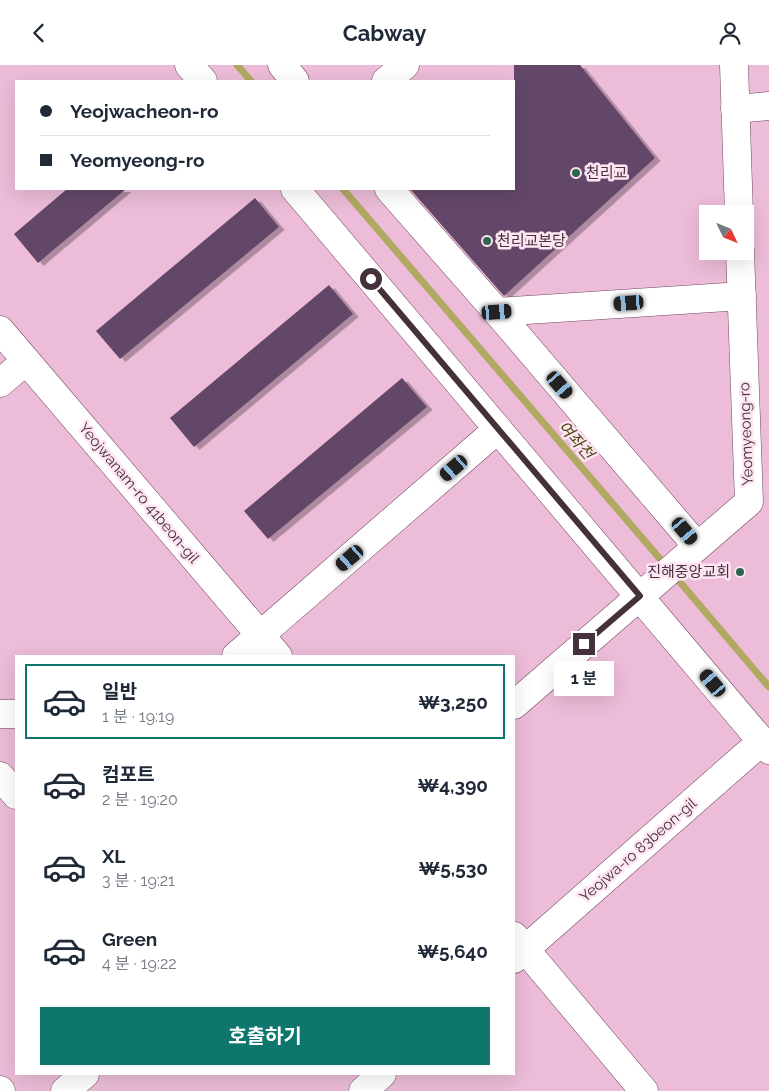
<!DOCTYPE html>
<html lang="ko">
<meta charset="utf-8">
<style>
:root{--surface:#fff;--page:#f2f2f3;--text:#1f2937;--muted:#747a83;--line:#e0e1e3;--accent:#0f766e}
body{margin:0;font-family:Raleway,"Noto Sans KR",sans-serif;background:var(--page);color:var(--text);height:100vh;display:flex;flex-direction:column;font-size:19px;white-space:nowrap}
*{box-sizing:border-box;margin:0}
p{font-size:16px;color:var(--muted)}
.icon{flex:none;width:28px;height:28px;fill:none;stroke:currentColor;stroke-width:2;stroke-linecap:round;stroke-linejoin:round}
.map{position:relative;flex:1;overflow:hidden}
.side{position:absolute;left:15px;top:590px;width:500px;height:420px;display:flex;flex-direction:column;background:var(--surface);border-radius:0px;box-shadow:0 5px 20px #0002}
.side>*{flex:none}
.top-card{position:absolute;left:15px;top:15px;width:500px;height:110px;border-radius:0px;box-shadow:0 5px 20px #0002;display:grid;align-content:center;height:110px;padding:0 25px;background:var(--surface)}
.needle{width:32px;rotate:133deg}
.controls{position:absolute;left:699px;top:140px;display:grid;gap:10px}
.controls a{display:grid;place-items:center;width:55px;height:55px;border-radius:0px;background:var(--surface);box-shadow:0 5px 20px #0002;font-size:25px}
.end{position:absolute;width:22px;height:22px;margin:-11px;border:6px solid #44313c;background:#fff;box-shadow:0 0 0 2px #fff}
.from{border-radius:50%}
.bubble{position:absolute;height:35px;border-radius:0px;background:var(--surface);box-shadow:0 5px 20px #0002;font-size:16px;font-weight:700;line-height:35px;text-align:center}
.car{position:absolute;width:15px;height:30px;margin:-15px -8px;border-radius:6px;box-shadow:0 0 4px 1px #0007;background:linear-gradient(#222 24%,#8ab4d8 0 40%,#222 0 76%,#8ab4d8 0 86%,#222 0)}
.top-card b{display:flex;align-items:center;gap:18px;height:48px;font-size:19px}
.top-card b+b{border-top:1px solid var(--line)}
.top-card i{width:12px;height:12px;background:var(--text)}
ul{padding:9px 0 0;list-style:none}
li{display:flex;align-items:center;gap:15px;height:75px;margin:0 10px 8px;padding:0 15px;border:2px solid transparent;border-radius:0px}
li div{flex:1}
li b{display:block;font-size:19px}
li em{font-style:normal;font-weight:700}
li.active{border-color:var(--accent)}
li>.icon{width:45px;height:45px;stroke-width:1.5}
.button{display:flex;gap:10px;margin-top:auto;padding:10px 25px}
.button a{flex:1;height:58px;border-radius:0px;background:var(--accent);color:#fff;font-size:20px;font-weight:700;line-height:58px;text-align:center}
header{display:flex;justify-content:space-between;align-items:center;height:65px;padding:0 25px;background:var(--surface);font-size:22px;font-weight:700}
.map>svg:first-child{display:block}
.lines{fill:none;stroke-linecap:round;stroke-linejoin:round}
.stream{stroke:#b1a962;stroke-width:7}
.building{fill:#644668;filter:url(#shadow)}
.minor-casing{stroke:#714861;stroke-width:29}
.major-casing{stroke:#714861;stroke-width:29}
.minor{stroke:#fff;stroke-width:28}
.major{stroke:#fff;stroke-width:28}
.route{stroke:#44313c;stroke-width:6}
.poi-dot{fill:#2e664d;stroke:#fee5f3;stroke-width:2}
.labels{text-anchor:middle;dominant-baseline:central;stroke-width:5;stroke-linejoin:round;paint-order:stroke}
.poi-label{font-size:15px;fill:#44313c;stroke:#fee5f3;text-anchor:start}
.street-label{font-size:15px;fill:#44313c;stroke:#fee5f3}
.water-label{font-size:16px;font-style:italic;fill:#4c460d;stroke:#fee5f3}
</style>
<header><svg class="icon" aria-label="back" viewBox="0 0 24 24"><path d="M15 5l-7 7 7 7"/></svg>Cabway<svg class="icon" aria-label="person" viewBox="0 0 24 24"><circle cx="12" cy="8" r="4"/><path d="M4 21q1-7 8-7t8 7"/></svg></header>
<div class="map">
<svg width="769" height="1026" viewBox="0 0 769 1026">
<defs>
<filter id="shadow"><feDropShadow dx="5.5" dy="3" stdDeviation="0" flood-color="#0004"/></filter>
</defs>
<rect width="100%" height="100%" fill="#ecbcd8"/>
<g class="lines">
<g class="stream">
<path d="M237,0l14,16"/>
<path d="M343,124l324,378"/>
<path d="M674,510l95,112"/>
</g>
</g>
<g class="building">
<path d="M514,0h66l75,93 -151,138 -94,-107h104z"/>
<path d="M67,124h59l-88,74 -24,-29z"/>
<path d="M255,133l24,29 -159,132 -24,-28z"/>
<path d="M329,220l24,29 -159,133 -24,-29z"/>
<path d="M402,313l25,29 -159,132 -24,-28z"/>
</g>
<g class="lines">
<defs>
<g id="minor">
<path d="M189,0l14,16"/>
<path d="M282,0l13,16"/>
<path d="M734,0l5,149"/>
<path d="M386,16l19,-16"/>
<path d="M735,44l34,-3"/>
<path d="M295,124l474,561"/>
<path d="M389,124l108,123 200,234"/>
<path d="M497,247l245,-16"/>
<path d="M0,265l278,326"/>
<path d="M0,318l26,-22"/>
<path d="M236,591l262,-227"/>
<path d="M514,640l235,-203 -9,-251"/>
<path d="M0,649h16"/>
<path d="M0,711l16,19"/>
<path d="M514,871l130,155"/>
<path d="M514,894l248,-218"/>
<path d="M65,1026l20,-17"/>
<path d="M363,1026l19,-17"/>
</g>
<path id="major" d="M0,1025l1,1"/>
</defs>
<use href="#minor" class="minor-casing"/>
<use href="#major" class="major-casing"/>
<use href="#minor" class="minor"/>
<use href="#major" class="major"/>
</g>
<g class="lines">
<path class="route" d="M371,214l269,317 -56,48"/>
</g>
<g class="poi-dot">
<circle cx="576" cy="108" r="5"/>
<circle cx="487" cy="176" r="5"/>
<circle cx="740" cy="507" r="5"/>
</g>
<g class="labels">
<g class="poi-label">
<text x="586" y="108">천리교</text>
<text x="497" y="176">천리교본당</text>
<text x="730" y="507" text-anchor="end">진해중앙교회</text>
</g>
<g class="street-label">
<text transform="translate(746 369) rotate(-92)">Yeomyeong-ro</text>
<text transform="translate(139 428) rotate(50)">Yeojwanam-ro 41beon-gil</text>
<text transform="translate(638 785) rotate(-41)">Yeojwa-ro 83beon-gil</text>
</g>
<g class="water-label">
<text transform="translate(576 375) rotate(49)">여좌천</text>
</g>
</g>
</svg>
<div class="controls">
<a><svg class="needle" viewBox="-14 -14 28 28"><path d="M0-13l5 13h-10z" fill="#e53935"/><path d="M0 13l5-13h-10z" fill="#747a83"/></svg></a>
</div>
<i class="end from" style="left:371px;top:214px"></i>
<i class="end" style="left:584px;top:579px"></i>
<div class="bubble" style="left:554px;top:596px;width:60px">1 분</div>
<i class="car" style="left:629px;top:238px;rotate:266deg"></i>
<i class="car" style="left:497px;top:247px;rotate:86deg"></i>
<i class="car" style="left:560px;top:320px;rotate:139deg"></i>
<i class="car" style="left:454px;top:403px;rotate:229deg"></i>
<i class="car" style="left:685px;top:466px;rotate:140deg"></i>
<i class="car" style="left:350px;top:493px;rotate:229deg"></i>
<i class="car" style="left:713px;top:618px;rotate:320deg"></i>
<div class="top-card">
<b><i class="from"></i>Yeojwacheon-ro</b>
<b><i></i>Yeomyeong-ro</b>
</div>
<section class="side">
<ul>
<li class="active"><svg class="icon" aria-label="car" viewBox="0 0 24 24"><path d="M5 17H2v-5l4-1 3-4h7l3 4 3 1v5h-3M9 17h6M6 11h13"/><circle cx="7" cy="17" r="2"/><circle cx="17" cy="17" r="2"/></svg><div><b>일반</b><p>1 분 · 19:19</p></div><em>₩3,250</em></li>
<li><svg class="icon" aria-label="car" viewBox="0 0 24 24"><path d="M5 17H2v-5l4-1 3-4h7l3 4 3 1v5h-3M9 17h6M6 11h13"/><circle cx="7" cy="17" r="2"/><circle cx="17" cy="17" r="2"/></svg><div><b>컴포트</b><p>2 분 · 19:20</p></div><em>₩4,390</em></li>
<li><svg class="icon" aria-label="car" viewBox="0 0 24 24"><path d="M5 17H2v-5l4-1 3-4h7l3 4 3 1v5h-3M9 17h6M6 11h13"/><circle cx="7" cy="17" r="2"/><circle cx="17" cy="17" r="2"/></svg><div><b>XL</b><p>3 분 · 19:21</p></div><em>₩5,530</em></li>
<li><svg class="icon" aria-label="car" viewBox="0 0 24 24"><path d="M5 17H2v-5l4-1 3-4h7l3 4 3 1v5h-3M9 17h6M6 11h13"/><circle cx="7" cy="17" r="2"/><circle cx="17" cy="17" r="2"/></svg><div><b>Green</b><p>4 분 · 19:22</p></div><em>₩5,640</em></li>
</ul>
<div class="button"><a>호출하기</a></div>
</section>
</div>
